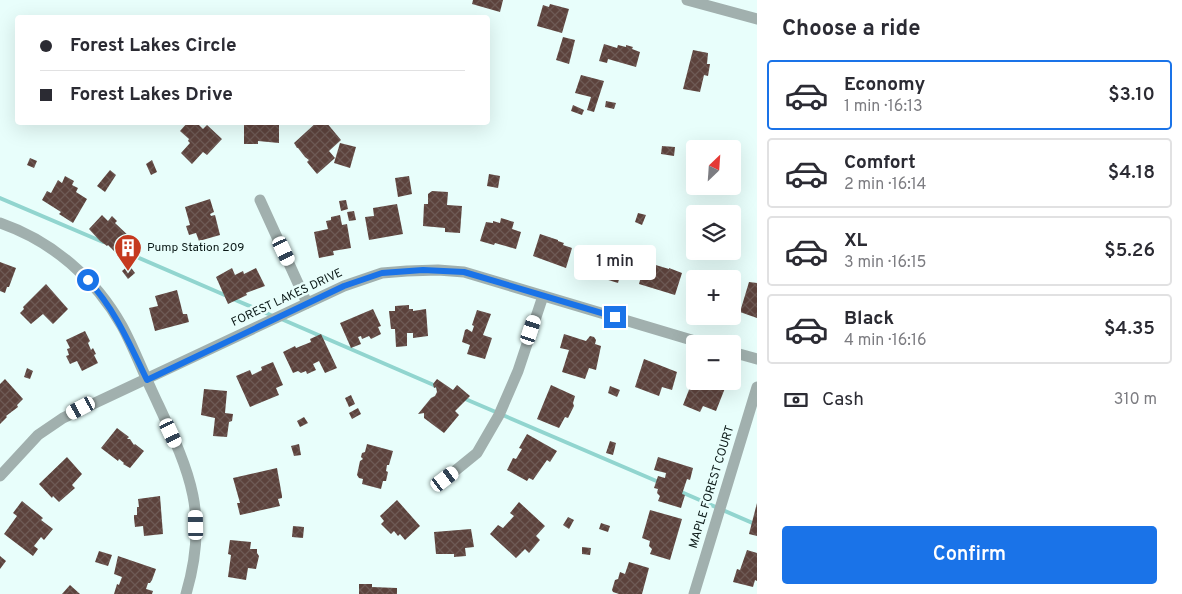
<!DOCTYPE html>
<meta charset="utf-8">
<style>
:root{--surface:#fff;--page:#f7f7f7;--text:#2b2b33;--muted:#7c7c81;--line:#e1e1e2;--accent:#1a73e8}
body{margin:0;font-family:Overpass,sans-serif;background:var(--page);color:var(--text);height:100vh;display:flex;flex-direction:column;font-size:19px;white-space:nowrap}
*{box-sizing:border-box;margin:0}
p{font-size:16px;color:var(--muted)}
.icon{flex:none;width:28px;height:28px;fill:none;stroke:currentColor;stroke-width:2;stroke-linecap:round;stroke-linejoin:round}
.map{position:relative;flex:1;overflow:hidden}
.panel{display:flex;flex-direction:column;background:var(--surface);width:425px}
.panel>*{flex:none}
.banner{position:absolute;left:15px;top:15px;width:475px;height:110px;border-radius:5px;box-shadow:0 5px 20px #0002;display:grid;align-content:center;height:110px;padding:0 25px;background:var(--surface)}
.needle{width:32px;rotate:25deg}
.tools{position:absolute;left:686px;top:140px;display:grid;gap:10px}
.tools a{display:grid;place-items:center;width:55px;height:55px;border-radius:5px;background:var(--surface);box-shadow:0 5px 20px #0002;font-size:25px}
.end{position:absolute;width:22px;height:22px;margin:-11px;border:6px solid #1a73e8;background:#fff;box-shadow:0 0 0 2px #fff}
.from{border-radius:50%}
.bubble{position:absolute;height:35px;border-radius:5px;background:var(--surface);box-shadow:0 5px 20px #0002;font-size:16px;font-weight:600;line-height:35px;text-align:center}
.car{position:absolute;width:15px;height:30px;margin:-15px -8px;border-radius:6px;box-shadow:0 0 4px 1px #0007;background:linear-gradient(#fff 24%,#345 0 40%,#fff 0 76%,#345 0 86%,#fff 0)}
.banner b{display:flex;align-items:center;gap:18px;height:48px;font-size:19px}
.banner b+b{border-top:1px solid var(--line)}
.banner i{width:12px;height:12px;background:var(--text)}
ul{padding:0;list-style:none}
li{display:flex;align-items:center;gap:15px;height:70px;margin:0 10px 8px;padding:0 15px;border:2px solid var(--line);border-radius:5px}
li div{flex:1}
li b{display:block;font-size:19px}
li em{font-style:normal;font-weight:600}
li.active{border-color:var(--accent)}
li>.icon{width:45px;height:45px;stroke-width:1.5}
h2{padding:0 25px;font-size:22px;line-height:60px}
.pay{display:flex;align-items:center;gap:12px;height:55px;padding:0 25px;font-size:19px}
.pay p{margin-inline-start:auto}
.action{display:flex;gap:10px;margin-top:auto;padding:10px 25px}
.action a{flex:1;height:58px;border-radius:5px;background:var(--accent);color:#fff;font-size:20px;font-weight:600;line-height:58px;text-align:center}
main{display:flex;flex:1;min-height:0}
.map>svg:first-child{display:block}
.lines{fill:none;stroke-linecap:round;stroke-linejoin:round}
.stream{stroke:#91d5cf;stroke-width:4}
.building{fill:url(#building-cross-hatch)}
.street{stroke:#a1b0ae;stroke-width:11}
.route{stroke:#1a73e8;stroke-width:6}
.labels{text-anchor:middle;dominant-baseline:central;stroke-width:5;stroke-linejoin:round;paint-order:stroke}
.poi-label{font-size:12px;fill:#0b1917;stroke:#e8fefb;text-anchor:start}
.street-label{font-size:12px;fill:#0b1917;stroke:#e8fefb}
</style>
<main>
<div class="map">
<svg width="757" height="594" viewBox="0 0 757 594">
<defs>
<pattern id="building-cross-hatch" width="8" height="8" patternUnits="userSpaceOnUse" patternTransform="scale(1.25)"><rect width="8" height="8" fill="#5c423c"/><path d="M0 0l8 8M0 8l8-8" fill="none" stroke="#6e5a55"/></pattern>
</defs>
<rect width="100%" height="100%" fill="#e8fefb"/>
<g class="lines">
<g class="stream">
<path d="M0,198l103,44"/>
<path d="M116,248l111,48"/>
<path d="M233,299l40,17"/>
<path d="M279,318l157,68"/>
<path d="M463,398l198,85"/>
<path d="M679,491l78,34"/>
</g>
</g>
<g class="building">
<path d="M473,0h30l-3,12 -28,-8z"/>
<path d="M550,4l19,5 -7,24 -25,-7 6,-21 6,2z"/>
<path d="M563,37l12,3 -6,24 -13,-4z"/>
<path d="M604,44l13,4 1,-3 8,2v-2l7,2 -1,2 8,3 -4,15 -28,-8 -1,4 -8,-2z"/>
<path d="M693,50l15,3 -1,11h3l-2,12 -4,-1 -4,17 -17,-3z"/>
<path d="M581,75l23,6 -10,31 -7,-2 4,-13 -16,-4z"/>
<path d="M606,101l10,2 -2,6 -9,-2z"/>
<path d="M573,105l11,5 -2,5 -11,-4z"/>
<path d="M188,122h8l7,7 4,-4 15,14 -15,16 -4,-3 -11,12 -11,-11 9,-10 -2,-2 1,-2 -9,-8z"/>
<path d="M244,122h35v21l-21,-2v3h-14z"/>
<path d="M317,122h9l15,18 -12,11 6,7 -18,16 -10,-12 2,-2 -4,-3 -7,-9h-1l-3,-5z"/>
<path d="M340,143l16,4 -6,21 -16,-5z"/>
<path d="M662,146l13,1 -1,9 -13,-2z"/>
<path d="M732,154l6,1 -2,15h-4z"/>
<path d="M30,158l7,3 -3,7 -7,-3z"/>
<path d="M152,160l5,12 -6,3 -5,-11z"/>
<path d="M110,170l6,5 -11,17 -8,-6z"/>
<path d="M489,174l11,2 -2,12 -11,-2z"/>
<path d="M65,176l9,5 -2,4 6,3 -2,4 11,7 -14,24 -14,-9 2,-2 -19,-12 5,-9 4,2 7,-13 4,3z"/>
<path d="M409,176l3,18 -14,3 -3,-19z"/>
<path d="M432,191l16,1 -1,13 15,1 -2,27 -15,-1v-4l-22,-2 1,-22h4v-10z"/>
<path d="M210,199l4,13 -4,2 1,2 4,-1 5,20 -21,6 -3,-8 -7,2 -3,-9 4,-1 -5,-18z"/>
<path d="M346,200l2,9 -7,2 -2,-10z"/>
<path d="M397,204l6,30 -34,6 -4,-23 9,-1 -1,-8z"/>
<path d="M354,211l2,9 -7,1 -2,-9z"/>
<path d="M638,213l8,2 -4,10 -7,-3z"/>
<path d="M102,215l6,6 4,-5 5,5 -2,2 17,16 -15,15 -9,-9 -1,1 -7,-5 -11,-12z"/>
<path d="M340,215l2,10 5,-1 4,24 -18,3 1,4 -15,3 -5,-26 14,-3 -2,-8 5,-1v-3z"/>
<path d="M501,218l13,4 -2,7 9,3 -5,17 -21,-6 -1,2 -14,-4 6,-19 7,1v-2l7,2z"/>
<path d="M540,234l18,6v1l6,2 -1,2 9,3 -6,20 -33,-12z"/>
<path d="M591,246l22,5 -1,4 7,2 -1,4 6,1 -6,21 -13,-4v-3l-22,-6z"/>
<path d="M0,262l16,6 -7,19h-2l-2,6 -5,-2z"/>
<path d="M649,263l20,6v-1l13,5 -7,22 -36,-11 3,-11 4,1z"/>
<path d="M129,265l6,8 -7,6 -6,-8z"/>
<path d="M232,268l3,7 8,-4 1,3 12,-6 9,18 -19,7 1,2 -19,9 -12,-27z"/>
<path d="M708,272l14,5v2h-16z"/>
<path d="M694,275h1v23l-6,-2z"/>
<path d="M749,282l8,1v35l-17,-6z"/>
<path d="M46,284l22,25 -15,15 -10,-10 -12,10 -11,-11 4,-4 -1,-2z"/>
<path d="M177,290l6,24h4l2,8 -34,9 -6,-23 9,-2 -3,-10z"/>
<path d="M409,305v4h4v2l13,-2 2,27 -15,2v-5h-6v13l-11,1 -1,-18h-4l-2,-18h6v-5z"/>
<path d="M373,309l8,17 -3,1 3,7 -10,5 -2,-3 -7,3 -1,-3 -3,1 3,7 -10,4 -11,-25z"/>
<path d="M477,310l14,4 -8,21 9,3 -7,21 -18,-5 3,-9 -8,-3 3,-12 2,-1 5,3 2,-6 -2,-1z"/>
<path d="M85,331l5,10 -2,2 3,7 2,-2 3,6 -2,1 4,8 -16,8 -5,-10 -7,3 -4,-8 3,-1 -2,-6 3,-1 -4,-8z"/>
<path d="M321,334l16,34 -12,5 -6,-12 -6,3 3,6 -9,4 -1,-3 -5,2 -3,-2 -5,2 -10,-21 12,-6 1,2 15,-6 -1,-3z"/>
<path d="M564,334l22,7 4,-5 4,1 2,3 -1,4 6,2 -5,24 -7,-2 -4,11 -23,-7 7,-22 -9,-2z"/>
<path d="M644,359l33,13 -5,18 -10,-3 -3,9 -24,-9z"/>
<path d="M273,362l10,23 -7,3 3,7 -29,12 -14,-31 14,-6 2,5 10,-5 -1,-3z"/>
<path d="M27,368l6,3 -3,8 -6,-2z"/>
<path d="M694,377l1,4h10l5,2 1,-2h12l4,2 -11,28 -13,-5 -3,6 -17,-7z"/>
<path d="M5,379l18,20 -6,6 1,2 -12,9 1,1 -7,7v-40z"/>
<path d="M437,379l16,11 4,-5 13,11 -15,15 4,4 -15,18 -20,-15v-5l-6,1 13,-16 4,-2 2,-4 -1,-5 -2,1 -1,-4z"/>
<path d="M551,385l24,11 -2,7 1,3 -6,12 -3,-1 -6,11 -22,-9z"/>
<path d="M610,386l10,4 -3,7 -9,-4z"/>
<path d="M204,389l23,2 -2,22 8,1 -1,7 -3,1 -2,15 -14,-1 2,-18 -14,-3z"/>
<path d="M351,395l4,9 -6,3 -4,-9z"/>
<path d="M358,408l3,6 -9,5 -3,-6z"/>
<path d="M304,417l4,6 -8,4 -3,-6z"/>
<path d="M117,428l12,9 -2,2h3l4,6 1,-1 9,7 -14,17 -7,-4 1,-1 -5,-4 -1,2 -17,-13z"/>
<path d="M527,434l30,17 -7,11 -3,-2 -14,20 -4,-2 -2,3 -20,-11 6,-12 3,1 6,-10 -3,-1z"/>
<path d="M610,441l6,2 -3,12 -7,-2z"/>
<path d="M299,444l2,11 -7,1 -3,-10z"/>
<path d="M367,444l26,7 -4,14h-2l-1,6 2,1 -2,9h-3l-2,8 -19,-5 1,-5 -4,-1 -2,-3 3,-14 3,-2 -2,-2 1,-4 3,-1z"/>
<path d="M67,457l15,17 -10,11 3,3 -16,14 -6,-6 -1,2 -13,-14z"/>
<path d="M658,457l35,11 -3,12 -3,-1 -5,15 3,1 -4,13 -23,-7 2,-5 -3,-3 1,-4 -4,-1 4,-12 7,2 1,-5 -12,-3z"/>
<path d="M277,468l5,28v2l-4,1 2,7 -40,9 -3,-12h3l-7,-25z"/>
<path d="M160,496l3,38 -19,2 -1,-10 -8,1 -1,-9v-3h3v-8h2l-1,-8z"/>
<path d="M397,500l23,26 -15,14 -5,-6 -2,2 -4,-5 -3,3 -10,-10 3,-3 -4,-5z"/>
<path d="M22,501l21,17 -2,2 12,9 -9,11 -3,-3 -7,9 4,3 -5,7 -29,-22 13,-18 -4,-3z"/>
<path d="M519,502l26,24 -9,10 4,4 -11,13 -4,-4 -9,9 -26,-24 8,-9 5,3 11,-12 -4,-3z"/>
<path d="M757,503v33l-8,-2z"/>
<path d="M650,510l32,9 -12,41 -20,-6 2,-5 -3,-3 1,-5 -8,-3z"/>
<path d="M568,517l6,3 -5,9 -6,-4z"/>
<path d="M601,523l9,3 -2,6 -9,-3z"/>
<path d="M293,526l11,1 -1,11 -11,-1z"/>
<path d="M471,529l3,18 -9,1 1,8 -12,1v-3h-18l-2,-22z"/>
<path d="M230,540l21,2 -1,7h7v4l2,3 -3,13 -8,-1 -2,12 -18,-3 3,-22 -3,-1z"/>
<path d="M582,547l9,1 -1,7 -8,-1z"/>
<path d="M747,550l10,3v28l-2,-1 -2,7 -20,-5 4,-13 3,1z"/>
<path d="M99,551l13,4 -4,11 -13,-4z"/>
<path d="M0,556l6,5 -6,8z"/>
<path d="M118,556l38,13 -4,11 -2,3h-2l-2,6 7,2 -1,3h-38l3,-10 2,1 3,-8 -8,-3z"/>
<path d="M629,562l20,6 -7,26h-23l-6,-2 -1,-2 3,-10 3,-1 2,-7 5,2z"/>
<path d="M359,584h13v3l25,1v6h-38z"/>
<path d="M70,585l10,9h-18z"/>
</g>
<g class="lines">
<g class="street">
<path d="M687,0l70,19"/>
<path d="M260,200l47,103"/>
<path d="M0,223c52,18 95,55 122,103 11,20 20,44 30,65 35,76 59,118 34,203"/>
<path d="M732,352l25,7"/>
<path d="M0,476l38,-41 25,-17 281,-132 38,-13 25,-2 31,-1 26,2 241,72"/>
<path d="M445,479l32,-26 22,-38 19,-44 25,-75"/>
<path d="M694,594l63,-207"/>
</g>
</g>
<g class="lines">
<path class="route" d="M88,280c28,31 41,63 59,100l197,-94 38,-13 41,-3 41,2 151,45"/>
</g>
<defs>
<symbol id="building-pin" viewBox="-11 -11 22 30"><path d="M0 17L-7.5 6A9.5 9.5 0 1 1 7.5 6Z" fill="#c53a1f" stroke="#e8fefb"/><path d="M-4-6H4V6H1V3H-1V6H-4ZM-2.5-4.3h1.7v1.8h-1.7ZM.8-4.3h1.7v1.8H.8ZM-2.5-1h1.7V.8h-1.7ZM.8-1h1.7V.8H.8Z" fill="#fff"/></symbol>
</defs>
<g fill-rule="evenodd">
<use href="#building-pin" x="112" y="232" width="32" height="43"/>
</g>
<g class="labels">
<g class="poi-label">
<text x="147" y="248">Pump Station 209</text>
</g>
<g class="street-label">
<text transform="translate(287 298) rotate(-25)">FOREST LAKES DRIVE</text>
<text transform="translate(712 487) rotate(-73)">MAPLE FOREST COURT</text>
</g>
</g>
</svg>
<div class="tools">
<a><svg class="needle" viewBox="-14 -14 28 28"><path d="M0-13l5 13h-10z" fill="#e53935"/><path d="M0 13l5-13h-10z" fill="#7c7c81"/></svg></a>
<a><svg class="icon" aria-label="layers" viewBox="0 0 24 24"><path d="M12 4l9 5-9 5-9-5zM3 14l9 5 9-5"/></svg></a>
<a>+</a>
<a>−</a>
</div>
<i class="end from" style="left:88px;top:280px"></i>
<i class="end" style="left:615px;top:317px"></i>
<div class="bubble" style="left:574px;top:245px;width:82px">1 min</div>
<i class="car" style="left:284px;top:251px;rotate:155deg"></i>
<i class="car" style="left:531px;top:330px;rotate:18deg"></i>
<i class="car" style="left:81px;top:408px;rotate:242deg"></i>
<i class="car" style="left:171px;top:433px;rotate:155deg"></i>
<i class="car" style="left:445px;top:479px;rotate:53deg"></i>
<i class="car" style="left:196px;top:525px;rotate:359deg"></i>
<div class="banner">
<b><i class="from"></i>Forest Lakes Circle</b>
<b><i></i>Forest Lakes Drive</b>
</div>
</div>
<section class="panel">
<h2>Choose a ride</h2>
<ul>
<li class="active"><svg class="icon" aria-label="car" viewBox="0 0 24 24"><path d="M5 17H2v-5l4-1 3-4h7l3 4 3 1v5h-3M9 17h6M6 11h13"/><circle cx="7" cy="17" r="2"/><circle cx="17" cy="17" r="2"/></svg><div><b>Economy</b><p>1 min · 16:13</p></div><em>$3.10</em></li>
<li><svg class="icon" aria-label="car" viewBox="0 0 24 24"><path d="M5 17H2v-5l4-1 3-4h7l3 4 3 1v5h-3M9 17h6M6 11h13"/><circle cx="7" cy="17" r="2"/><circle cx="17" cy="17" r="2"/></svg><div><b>Comfort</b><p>2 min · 16:14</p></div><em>$4.18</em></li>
<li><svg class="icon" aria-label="car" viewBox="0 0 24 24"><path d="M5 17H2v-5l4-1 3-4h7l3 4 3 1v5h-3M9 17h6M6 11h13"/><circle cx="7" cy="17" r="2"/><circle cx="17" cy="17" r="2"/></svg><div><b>XL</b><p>3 min · 16:15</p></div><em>$5.26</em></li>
<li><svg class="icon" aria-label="car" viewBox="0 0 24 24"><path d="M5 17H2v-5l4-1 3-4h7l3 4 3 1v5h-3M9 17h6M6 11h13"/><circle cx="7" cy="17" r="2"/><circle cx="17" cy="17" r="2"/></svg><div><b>Black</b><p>4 min · 16:16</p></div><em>$4.35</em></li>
</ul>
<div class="pay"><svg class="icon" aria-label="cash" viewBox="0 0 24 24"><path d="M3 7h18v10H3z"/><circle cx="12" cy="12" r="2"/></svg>Cash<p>310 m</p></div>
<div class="action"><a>Confirm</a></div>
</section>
</main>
